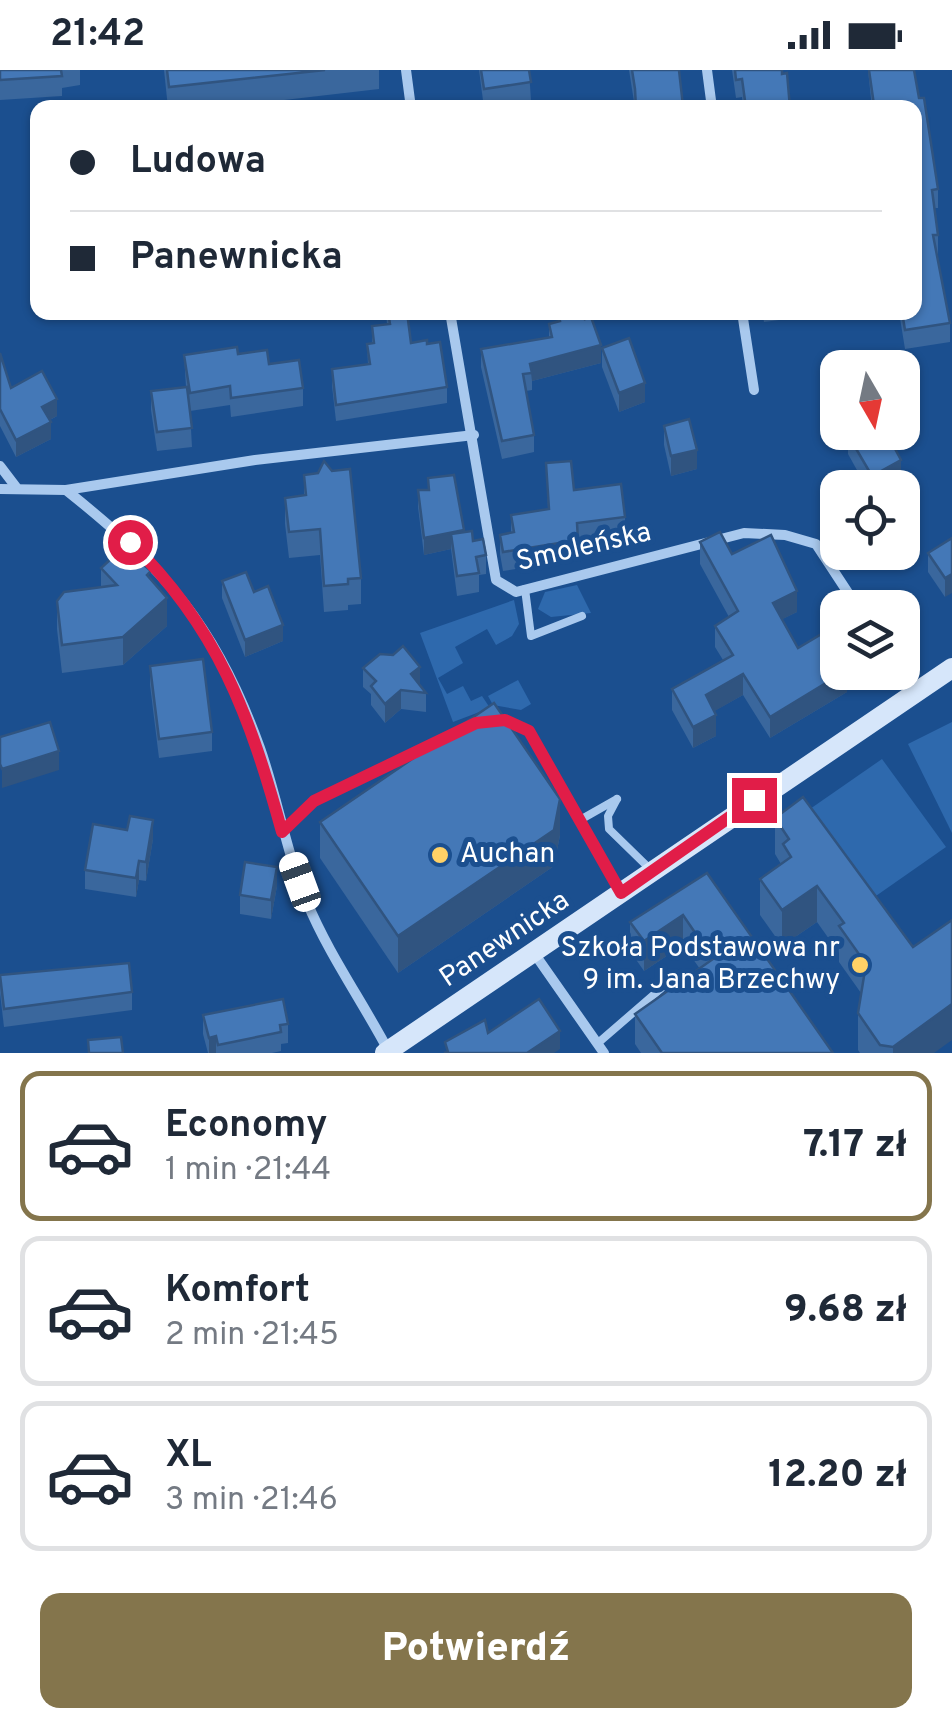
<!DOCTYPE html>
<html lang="pl">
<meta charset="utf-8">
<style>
:root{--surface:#fff;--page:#f2f2f3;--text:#1f2937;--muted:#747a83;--line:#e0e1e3;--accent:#84754c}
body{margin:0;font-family:Overpass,sans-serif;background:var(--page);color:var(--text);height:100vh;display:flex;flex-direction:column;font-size:38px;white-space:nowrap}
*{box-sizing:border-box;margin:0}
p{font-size:32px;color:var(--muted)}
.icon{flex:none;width:55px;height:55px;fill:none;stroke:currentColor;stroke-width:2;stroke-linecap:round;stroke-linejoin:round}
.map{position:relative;height:983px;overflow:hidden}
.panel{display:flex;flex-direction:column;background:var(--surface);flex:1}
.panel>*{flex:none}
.banner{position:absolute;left:30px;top:30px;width:892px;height:220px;border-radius:20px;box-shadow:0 2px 8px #0004;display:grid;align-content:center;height:220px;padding:0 40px;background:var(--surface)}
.needle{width:65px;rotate:171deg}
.controls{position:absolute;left:820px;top:280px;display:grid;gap:20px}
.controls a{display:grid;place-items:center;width:100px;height:100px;border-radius:20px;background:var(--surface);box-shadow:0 2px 8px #0004;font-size:50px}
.end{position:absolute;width:45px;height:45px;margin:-22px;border:12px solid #e11d48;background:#fff;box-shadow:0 0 0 5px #fff}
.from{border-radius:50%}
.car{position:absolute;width:30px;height:60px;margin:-30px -15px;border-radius:12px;box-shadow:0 0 8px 2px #0007;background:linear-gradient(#fff 24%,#345 0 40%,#fff 0 76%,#345 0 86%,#fff 0)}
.banner b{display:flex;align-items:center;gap:35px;height:95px;font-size:38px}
.banner b+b{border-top:2px solid var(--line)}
.banner i{width:25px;height:25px;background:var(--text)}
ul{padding:18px 0 0;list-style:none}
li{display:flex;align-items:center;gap:30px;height:150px;margin:0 20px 15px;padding:0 20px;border:5px solid var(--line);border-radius:20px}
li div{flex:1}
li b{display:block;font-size:38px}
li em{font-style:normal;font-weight:800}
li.active{border-color:var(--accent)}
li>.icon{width:90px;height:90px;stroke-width:1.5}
.primary-button{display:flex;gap:20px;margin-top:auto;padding:20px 40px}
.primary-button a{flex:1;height:115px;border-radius:20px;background:var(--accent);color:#fff;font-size:40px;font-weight:800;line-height:115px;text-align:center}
.status{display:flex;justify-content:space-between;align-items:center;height:70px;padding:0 50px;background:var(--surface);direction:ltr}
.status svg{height:28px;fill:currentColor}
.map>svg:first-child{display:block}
.green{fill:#2e69ad}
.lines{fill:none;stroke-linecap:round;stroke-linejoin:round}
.lane{stroke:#a9c9ee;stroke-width:8}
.street{stroke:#a9c9ee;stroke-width:10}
.secondary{stroke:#d6e6fa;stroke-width:20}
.wall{fill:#3a679d}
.shaded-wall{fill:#305480}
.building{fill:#4478b7;stroke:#305480;stroke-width:2.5}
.route{stroke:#e11d48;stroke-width:12}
.poi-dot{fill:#ffd166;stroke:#1b4f8f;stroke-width:4}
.labels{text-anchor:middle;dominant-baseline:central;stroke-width:10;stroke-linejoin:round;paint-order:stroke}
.street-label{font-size:28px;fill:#fff;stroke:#1b4f8f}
.poi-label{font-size:28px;fill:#fff;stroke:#1b4f8f;text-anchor:start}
</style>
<div class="status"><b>21:42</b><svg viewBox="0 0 49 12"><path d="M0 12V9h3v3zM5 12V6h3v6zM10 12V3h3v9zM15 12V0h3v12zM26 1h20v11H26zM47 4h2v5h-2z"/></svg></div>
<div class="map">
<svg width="952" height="983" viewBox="0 0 952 983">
<rect width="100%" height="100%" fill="#1b4f8f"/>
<g class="green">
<path d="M577,515l14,28 -40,4 -13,-8 7,-17z"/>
<path d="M514,530l5,24 -7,12 -16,9 -9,-16 -32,18 8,16 -25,15 9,16 16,-8 8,15 11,-5 8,12 -37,14 -33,-89z"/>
<path d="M518,610l13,24 -10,6 -28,-5 -5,-9z"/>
<path d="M952,652v111l-44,-89z"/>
<path d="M882,689l64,88 -73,51 -63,-89z"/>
</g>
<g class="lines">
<g class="lane">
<path d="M525,519l6,47 51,-20"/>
<path d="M496,651l33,10 92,161"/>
<path d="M617,729l-9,17 1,13 41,40"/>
<path d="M580,750l37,-21"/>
<path d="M282,762l32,-31 132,-64"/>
<path d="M598,973l74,-64"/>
</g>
<g class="street">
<path d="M406,0l5,38"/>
<path d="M707,0l5,38"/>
<path d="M450,242l46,268 20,12 228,-59 41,2 31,9 42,64"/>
<path d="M742,242l12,78"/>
<path d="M0,396l16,21"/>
<path d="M0,419l66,1 189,-30 219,-25"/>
<path d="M66,420c100,80 150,135 194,258 18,51 26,104 47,154 21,51 55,99 81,148"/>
<path d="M902,602l13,21"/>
<path d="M534,883l70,100"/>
</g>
<path class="secondary" d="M385,983l567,-385"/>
</g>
<g class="wall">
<path d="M0,0h80v15l-18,3v8l-62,4z"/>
<path d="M164,0h215v19l-165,19h-46z"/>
<path d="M479,0h50l2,31 -47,7z"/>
<path d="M629,0h50l4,38h-48z"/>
<path d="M732,0h50l8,38h-47l-1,-11 -6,1z"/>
<path d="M868,0h46l24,119v19h-4l4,27v19h-2l14,69v19l-45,7 -6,-37h16v-204h-43z"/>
<path d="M386,242h37l-15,3 3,28 16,1 20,43v16l-111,18 -4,-35v-17l36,-5 -1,-20 5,-1v-17l15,-2z"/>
<path d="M558,242l43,51 -69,18v9l-6,1 8,44v17l-32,7 -21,-92v-18l68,-12v-13l9,-3z"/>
<path d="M762,242h47v4l-45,6z"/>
<path d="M602,278l43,54 -26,10 -17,-45z"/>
<path d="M0,283l11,35 46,28 -7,4 1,19 -35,18 -16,-31z"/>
<path d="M238,284l31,10 34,24v18l-72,11 -1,-12 -40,6 2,36 -35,4 -6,-41v-19l35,-4 -2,-32z"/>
<path d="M664,356l33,43 -26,7 -7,-31z"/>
<path d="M848,365l53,44 -15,9h-19l-19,-34z"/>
<path d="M546,393l28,27 51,27v19l-47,6v17l-75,12 -3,-17v-19l11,-2v-18l37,-6z"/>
<path d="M304,405l57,103v26l-13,1v5l-24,2 -4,-57 -31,3 -4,-34v-26l19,-3z"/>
<path d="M428,408l36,54 22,23v19l-7,1v17l-22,4 -6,-47 -27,6 -6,-48v-17h10z"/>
<path d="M952,468l-7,59 -17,-25v-19z"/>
<path d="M700,472l32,12 65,58 -15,7 16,29 49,24v20l-77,46 -27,-43 -29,16 2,25 -23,12 -21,-38v-21l51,-29 -8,-13v-21l14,-9 -29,-53z"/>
<path d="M101,498l50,11 16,47 -44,39 -61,8 -5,-44v-28l44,-14z"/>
<path d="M222,511l32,11 29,49 -38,16 -23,-59z"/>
<path d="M150,596l62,66v19l-53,7 -9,-73z"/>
<path d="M363,598l57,18 6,7v19l-25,-3 -16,14 -14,-18v-11l-8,-7z"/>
<path d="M775,748l159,235h-74l-2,-3v-37l3,-20 -22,-31v-9l-22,-31 -35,24 -22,-31v-36l21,-15 -6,-10z"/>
<path d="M320,752l240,13 -6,31 -156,107 -78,-115z"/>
<path d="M153,769l-7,42 -7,-1 -3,17 -51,-8v-19z"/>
<path d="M707,803l126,180h-192l-6,-9v-30l65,-45 -17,-24 -39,26 -14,-20v-29z"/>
<path d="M277,816l-6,33 -31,-5v-19z"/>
<path d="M0,905l132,17v18l-128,17 -4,-34z"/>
<path d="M203,945l85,9v19l-7,1v7l-9,2h-64l-5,-19z"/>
</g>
<g class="shaded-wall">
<path d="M601,275v18l-69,18 -2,-17z"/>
<path d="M645,313v19l-26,10v-19z"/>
<path d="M57,329v17l-15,8v-17z"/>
<path d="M51,352v17l-35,18v-17z"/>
<path d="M697,380v19l-26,7v-20z"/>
<path d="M901,390v19l-15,9h-14v-12z"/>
<path d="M464,460v16l-13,-12v15l-27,6v-17z"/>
<path d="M952,504v19l-7,4v-19z"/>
<path d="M797,521v21l-24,12v-21z"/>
<path d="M167,528v28l-44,39v-28z"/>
<path d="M283,555v16l-38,16v-17z"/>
<path d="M420,597v19l-9,-12z"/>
<path d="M844,602h3v20l-77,46v-21z"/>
<path d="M743,604v21l-37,21v-21z"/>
<path d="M401,620v19l-16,14v-19z"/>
<path d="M716,645v21l-23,12v-21z"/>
<path d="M59,681v19l-57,18v-19z"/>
<path d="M560,729v36l-6,31 -156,107v-37z"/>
<path d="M153,750v19l-7,42v-19z"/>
<path d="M139,791v19l-3,17v-19z"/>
<path d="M277,797v19l-6,33v-19z"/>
<path d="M817,816v36l-35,24v-36z"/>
<path d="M683,845v30l-39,26v-30z"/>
<path d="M952,934v36l-18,13h-41v-6z"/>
<path d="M560,961v18l-6,4h-27z"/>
<path d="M216,966v17h-7v-15z"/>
</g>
<g class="building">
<path d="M0,0h61l1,6 -62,4z"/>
<path d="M167,0h158l-156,17z"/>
<path d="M481,0h48l2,12 -47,7z"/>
<path d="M632,0h47l4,36 -5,2h-42l-1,-19z"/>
<path d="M735,0h47v4l5,-1 3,35h-44l-4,-29 -6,1z"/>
<path d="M869,0h45l5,28h5l14,91 -6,1 6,45h-5l17,88 -45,7 -3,-18h13v-204h-35l-1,-5 -5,2z"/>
<path d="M388,242h19l4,31 16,-3v4l13,-2 7,45 -111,18 -4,-36 38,-5 -3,-20 7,-1 -2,-17 18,-2z"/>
<path d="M558,242h26l1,7 6,-2 10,28 -71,19 2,9 -9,1 11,61 -32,6 -21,-92 71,-12 -3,-13 11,-3z"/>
<path d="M629,268l16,45 -26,10 -17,-45z"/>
<path d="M237,277l1,7 29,-4 2,14 30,-4 4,28 -72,10 -1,-12 -40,7 -6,-38z"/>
<path d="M0,283l11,35 31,-17 15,28 -15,8 9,15 -35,18 -16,-31z"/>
<path d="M187,317l5,41 -35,4 -6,-41z"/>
<path d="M689,349l8,31 -26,6 -7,-30z"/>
<path d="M852,362h34l15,28 -29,16 -24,-41z"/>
<path d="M324,391l8,10 18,-2 11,109 -13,1v5l-24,2 -4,-57 -31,3 -4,-34 21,-3 -2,-20 14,-2z"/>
<path d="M571,391l3,29 47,-6 4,33 -48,6 1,17 -75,12 -3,-17 14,-3 -3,-17 38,-6 -3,-46z"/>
<path d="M454,405l10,55 -40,8 -6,-48h11l-1,-12z"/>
<path d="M472,461l1,10 10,-2 3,16 -10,2 3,16 -22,3 -6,-42z"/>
<path d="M720,462l12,22 39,-19 26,56 -24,12 25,45 27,-16 13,21v19h6l-74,45 -27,-43 -37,21 10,20 -23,12 -21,-38 61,-34 -18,-29 23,-15 -38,-69z"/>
<path d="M952,468v36l-7,4 -17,-25z"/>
<path d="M123,478l28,23 -4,4 20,23 -44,39 -61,8 -5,-44 7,-9 53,-7 -16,-17z"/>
<path d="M246,502l8,20 14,-6 15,39 -38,15 -23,-59z"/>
<path d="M403,576l17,21 -9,7 15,19 -25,-3 -16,14 -14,-18 5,-5 -13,-13 17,-14 13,1z"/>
<path d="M203,589l9,73 -53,7 -9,-73z"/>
<path d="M494,633l66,96 -6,31 -156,106 -78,-114z"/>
<path d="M50,652l9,29 -57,18 -2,-5v-27z"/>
<path d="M803,727l110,150 39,-27v84l-59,43 -13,-2 -22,-32 8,-49 -27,-38 5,-3 -27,-37 -35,24 -22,-31 31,-22 -8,-13 6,-5 -14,-21z"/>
<path d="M130,746l23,4 -7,42 -7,-1 -3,17 -51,-8 8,-46 34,6z"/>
<path d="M245,792l32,5 -6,33 -31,-5z"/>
<path d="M707,803l126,180h-171l-27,-39 78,-55 -30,-44 -39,26 -14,-19z"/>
<path d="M129,893l3,29 -128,17 -4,-34z"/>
<path d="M283,929l5,25 -8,1 1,7 -63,13 -2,-9 -7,2 -6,-23z"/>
<path d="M539,929l21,32 -33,22h-83l4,-1 -3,-10 40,-22 3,13z"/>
<path d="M121,967l2,16h-34l-1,-13z"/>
</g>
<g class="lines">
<path class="route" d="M130,472c88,85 120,174 152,290l32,-31 162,-78 29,-3 24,11 92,162 133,-93"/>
</g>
<g class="poi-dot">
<circle cx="440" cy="785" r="10"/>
<circle cx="860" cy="895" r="10"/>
</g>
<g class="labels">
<g class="street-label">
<text transform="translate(584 478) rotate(-13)">Smoleńska</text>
<text transform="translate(505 870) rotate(-34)">Panewnicka</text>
</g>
<g class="poi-label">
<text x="460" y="785">Auchan</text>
<text x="840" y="879" text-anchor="end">Szkoła Podstawowa nr<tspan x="840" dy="32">9 im. Jana Brzechwy</tspan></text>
</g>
</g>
</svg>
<div class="controls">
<a><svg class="needle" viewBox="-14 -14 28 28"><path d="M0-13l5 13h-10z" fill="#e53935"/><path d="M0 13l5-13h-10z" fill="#747a83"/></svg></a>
<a><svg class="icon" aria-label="locate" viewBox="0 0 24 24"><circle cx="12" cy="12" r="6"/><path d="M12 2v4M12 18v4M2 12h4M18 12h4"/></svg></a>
<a><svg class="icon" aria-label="layers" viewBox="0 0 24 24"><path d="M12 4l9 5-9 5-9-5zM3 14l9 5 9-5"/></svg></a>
</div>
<i class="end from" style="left:130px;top:472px"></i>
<i class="end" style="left:754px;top:730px"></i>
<i class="car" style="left:300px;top:812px;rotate:340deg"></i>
<div class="banner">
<b><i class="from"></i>Ludowa</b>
<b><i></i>Panewnicka</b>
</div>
</div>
<section class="panel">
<ul>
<li class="active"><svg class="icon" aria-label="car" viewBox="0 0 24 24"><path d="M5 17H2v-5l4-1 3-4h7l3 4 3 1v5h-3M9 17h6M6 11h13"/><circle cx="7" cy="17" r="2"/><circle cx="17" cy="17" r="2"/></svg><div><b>Economy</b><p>1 min · 21:44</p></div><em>7.17 zł</em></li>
<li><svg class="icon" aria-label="car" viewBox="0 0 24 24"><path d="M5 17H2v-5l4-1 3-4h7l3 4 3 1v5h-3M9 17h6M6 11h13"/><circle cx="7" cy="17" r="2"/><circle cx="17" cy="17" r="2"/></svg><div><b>Komfort</b><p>2 min · 21:45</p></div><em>9.68 zł</em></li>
<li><svg class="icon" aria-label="car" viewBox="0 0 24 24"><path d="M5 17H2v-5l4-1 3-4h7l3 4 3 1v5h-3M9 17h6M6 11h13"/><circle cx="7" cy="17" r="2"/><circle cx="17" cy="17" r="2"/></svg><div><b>XL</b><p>3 min · 21:46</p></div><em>12.20 zł</em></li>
</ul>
<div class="primary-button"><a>Potwierdź</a></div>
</section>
